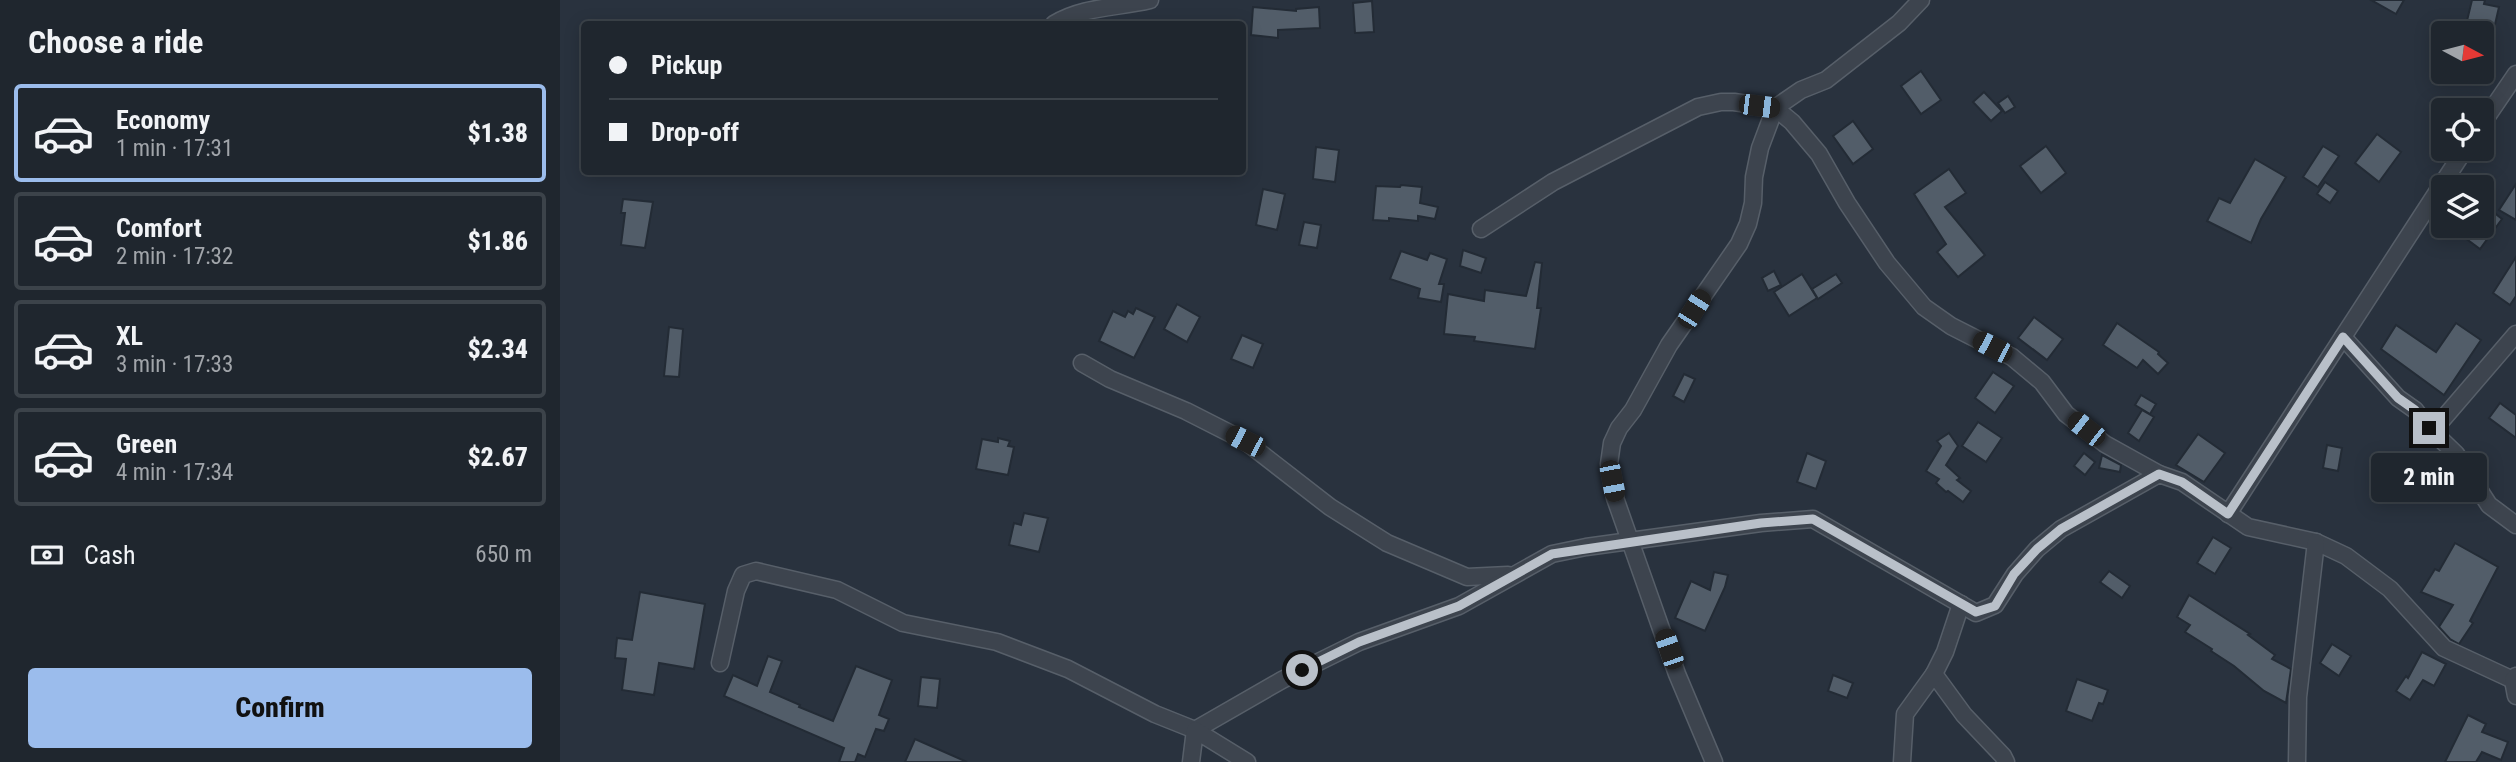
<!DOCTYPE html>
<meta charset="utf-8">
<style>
:root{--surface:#1f262e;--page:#2c323a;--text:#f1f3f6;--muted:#a1a5aa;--line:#3c434a;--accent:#9bbcec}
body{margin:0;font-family:"Roboto Condensed",sans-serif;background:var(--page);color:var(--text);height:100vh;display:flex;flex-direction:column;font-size:26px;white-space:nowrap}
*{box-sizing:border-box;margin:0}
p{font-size:23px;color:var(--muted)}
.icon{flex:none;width:38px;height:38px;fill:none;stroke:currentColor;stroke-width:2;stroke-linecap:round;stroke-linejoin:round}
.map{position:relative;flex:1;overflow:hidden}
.side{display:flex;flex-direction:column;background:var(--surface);width:560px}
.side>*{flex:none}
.hud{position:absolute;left:21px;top:21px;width:665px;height:154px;border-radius:7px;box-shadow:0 4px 18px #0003,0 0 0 2px var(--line);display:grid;align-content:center;height:154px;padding:0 28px;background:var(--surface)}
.needle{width:46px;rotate:97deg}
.fabs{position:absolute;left:1871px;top:21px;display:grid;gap:14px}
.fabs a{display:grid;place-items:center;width:63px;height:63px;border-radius:7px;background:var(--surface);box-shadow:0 4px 18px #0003,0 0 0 2px var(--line);font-size:35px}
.end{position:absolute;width:32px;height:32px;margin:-16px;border:9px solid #b9c0c9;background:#111;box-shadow:0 0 0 4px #111}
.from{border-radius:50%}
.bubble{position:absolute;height:49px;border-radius:7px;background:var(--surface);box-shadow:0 4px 18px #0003,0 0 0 2px var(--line);font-size:23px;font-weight:800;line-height:49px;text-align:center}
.car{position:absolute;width:21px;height:42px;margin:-21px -10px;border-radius:9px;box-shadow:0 0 5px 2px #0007;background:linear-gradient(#222 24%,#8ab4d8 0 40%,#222 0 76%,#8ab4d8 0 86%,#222 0)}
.hud b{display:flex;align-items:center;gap:24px;height:66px;font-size:26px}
.hud b+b{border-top:2px solid var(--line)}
.hud i{width:18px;height:18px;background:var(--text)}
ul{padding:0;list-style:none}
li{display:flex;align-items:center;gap:21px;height:98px;margin:0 14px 10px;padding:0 14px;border:4px solid var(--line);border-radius:7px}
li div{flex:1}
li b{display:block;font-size:26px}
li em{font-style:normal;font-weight:800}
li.on{border-color:var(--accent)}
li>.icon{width:63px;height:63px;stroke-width:1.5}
h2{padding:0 28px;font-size:32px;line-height:84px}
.pay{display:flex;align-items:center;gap:18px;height:77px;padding:0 28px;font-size:26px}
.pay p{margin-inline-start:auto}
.button{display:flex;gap:14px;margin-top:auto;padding:14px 28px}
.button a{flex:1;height:80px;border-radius:7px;background:var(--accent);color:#111;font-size:28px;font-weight:800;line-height:80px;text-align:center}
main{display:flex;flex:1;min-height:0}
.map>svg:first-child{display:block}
.building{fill:#525d69;stroke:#232b35;stroke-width:2}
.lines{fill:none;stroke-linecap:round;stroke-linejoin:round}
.minor-casing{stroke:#575f69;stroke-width:19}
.minor{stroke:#3d444e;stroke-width:16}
.route{stroke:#b9c0c9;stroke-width:9}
</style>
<main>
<section class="side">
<h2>Choose a ride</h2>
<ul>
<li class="on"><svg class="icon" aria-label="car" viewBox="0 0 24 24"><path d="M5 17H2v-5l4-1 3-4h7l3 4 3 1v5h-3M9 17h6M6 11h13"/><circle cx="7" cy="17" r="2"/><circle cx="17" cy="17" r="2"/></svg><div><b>Economy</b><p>1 min · 17:31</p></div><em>$1.38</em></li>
<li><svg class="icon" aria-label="car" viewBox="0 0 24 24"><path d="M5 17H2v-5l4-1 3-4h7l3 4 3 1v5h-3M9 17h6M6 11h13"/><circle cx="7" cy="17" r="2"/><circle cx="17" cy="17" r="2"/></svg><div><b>Comfort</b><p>2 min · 17:32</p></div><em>$1.86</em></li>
<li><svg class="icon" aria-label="car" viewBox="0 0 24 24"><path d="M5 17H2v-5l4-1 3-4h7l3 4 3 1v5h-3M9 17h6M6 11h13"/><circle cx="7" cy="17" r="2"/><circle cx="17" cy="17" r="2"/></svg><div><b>XL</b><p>3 min · 17:33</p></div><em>$2.34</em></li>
<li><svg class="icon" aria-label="car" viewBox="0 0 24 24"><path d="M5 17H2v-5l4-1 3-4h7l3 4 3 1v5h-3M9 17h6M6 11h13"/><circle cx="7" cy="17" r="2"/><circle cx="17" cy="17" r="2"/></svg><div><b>Green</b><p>4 min · 17:34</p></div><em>$2.67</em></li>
</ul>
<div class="pay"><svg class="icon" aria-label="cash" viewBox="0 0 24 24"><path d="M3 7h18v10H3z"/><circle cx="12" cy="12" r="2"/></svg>Cash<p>650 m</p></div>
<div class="button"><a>Confirm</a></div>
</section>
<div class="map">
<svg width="1956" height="762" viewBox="0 0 1956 762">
<rect width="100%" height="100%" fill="#29323e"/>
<g class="building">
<path d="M1811,0h33l-8,14z"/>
<path d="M1912,0h13l-1,4 15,3 -13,57 -4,-1v-30h-18z"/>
<path d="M812,1l2,31 -19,1 -2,-30z"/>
<path d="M693,7l43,4v-2l23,-2 1,21 -42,2v8l-27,-3z"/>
<path d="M1361,71l20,29 -20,14 -20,-28z"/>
<path d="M1424,92l18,19 -11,10 -18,-19z"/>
<path d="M1448,96l7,11 -10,6 -7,-10z"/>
<path d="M1293,121l20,28 -20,15 -20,-28z"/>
<path d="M1817,134l24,18 -22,30 -24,-19z"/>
<path d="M1486,146l20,27 -25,20 -21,-27z"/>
<path d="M1763,146l16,10 -21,31 -15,-10z"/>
<path d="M756,147l23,3 -4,32 -22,-3z"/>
<path d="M1695,159l31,18 -25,42 -10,24 -44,-22 12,-23 11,5z"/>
<path d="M1389,169l17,24 -21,14 40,48 -27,22 -21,-25 9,-8 -32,-50z"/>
<path d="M1765,182l13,9 -8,12 -13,-9z"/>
<path d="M1956,184v36l-17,-10z"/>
<path d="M841,185l21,2 -2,16 18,4 -3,12 -17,-3v5l-29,-3v3l-16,-1 3,-34 24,1z"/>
<path d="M703,189l22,5 -8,36 -21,-5z"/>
<path d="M63,199l30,3 -8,46 -24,-3 4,-32h-4z"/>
<path d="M1922,203l20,16 -22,30 -31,-23h33z"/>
<path d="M744,222l17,3 -4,23 -18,-3z"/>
<path d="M903,250l23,8 -5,15 -21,-7z"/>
<path d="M841,251l26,9 3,-7 17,6 -8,25h5l-3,18 -23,-4 2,-9 -30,-10z"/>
<path d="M1956,257v39l-6,9 -17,-12z"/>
<path d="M975,262l7,1 -5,45h4l-6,41 -61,-8 1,-4 -31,-3 4,-40 36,7 1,-11 41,6z"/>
<path d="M1214,271l7,14 -13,6 -6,-13z"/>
<path d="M1242,274l15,24 -28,18 -15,-24z"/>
<path d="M1276,274l6,9 -24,16 -6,-10z"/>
<path d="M617,304l23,13 -13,25 -23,-13z"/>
<path d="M576,308l19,9 -21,41 -35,-17 14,-30 12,6 3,-6 5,3z"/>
<path d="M1474,317l29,22 -16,21 -29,-22z"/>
<path d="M1557,323l42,29 -1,2 10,9 -10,11 -15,-14 -6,8 -34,-23z"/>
<path d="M1896,323l25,17 -37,55 -63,-46 15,-24 40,27z"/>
<path d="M109,327l14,2 -4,48 -15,-1z"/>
<path d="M682,335l21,9 -10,24 -22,-9z"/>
<path d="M1433,372l21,14 -19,27 -20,-15z"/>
<path d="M1124,374l11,5 -11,23 -11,-6z"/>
<path d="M1581,395l15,9 -6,10 -15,-9z"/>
<path d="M1940,403l16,12v23l-27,-20z"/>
<path d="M1582,410l12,7 -15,24 -11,-8z"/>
<path d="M1418,422l24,16 -16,24 -24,-16z"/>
<path d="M1389,433l9,13 -12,19 14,13 -3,2 14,11 -8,11 -15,-11 -2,1 -10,-9 3,-4 -13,-8 15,-25 -4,-5z"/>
<path d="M1638,434l27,19 -21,29 -28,-17z"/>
<path d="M438,438l12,3 -2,5 6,1 -6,28 -32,-6 6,-30 16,3z"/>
<path d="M1767,445l15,3 -4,23 -15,-3z"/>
<path d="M1247,453l19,8 -10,28 -19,-7z"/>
<path d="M1524,453l11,9 -10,13 -11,-9z"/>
<path d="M1542,455l19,10 -1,7 -21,-4z"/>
<path d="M464,513l24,5 -9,34 -30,-7 5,-22 7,2z"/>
<path d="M1653,537l18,11 -16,26 -18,-11z"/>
<path d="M1895,543l43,24 -28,54 3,2 -14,21 -9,-5 -11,-12 14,-22 -32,-13 14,-23 4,2z"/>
<path d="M1549,571l21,15 -8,12 -22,-16z"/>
<path d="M1154,572l14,3 -3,12 -20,44 -30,-13 16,-37 19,9z"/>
<path d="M80,592l65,12 -11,65 -35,-6 -5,32 -32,-5 4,-31 -11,-1 2,-20 15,2z"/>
<path d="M1629,595l61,39 -2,1 27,20 -3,4 19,10 -5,34 -22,-12 -30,-25 -23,-15 1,-2 -27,-17 5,-7 -13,-8z"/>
<path d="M1772,644l19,12 -12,20 -19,-13z"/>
<path d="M1862,652l24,12 -12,22 -11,-6 -13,20 -14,-9 10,-15 2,2z"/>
<path d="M208,656l14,5 -12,31 30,13 -1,2 34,14 23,-55 36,14 -13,35 10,4 -5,12 -8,-2 -11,28 -7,-3 -3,8h-16l5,-14 -120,-52 9,-21 24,11z"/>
<path d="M1273,675l20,8 -6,15 -19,-7z"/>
<path d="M361,677l19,2 -3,29 -19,-2z"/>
<path d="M1517,679l31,11 -5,14 -4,-1 -7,18 -26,-10z"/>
<path d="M1908,715l18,9 -4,8 26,10 -7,18 -19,-8 -6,10h-31z"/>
<path d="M355,739l52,23h-62z"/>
</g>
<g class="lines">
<defs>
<g id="minor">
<path d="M494,24c30,-18 63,-16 96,-24"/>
<path d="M1922,124l34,-50"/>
<path d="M921,229l72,-47 145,-75 23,-5h13l41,6 17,14 27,32 28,49 40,60 37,44 27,19 61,31 30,25 24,32 39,30 54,30"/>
<path d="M1783,337l55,61 17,12 14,18 27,26 33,51 27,20"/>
<path d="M522,363l28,16 76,32 59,30 85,66 57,36 80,34 41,-2"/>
<path d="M1869,428l13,-8 74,-86"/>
<path d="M1668,514l237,-365"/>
<path d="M160,663l16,-72 7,-16 13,-4 81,19 66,33 94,19 71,27 87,45 40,16 87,-50 77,-38 100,-36 93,-52 34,-7 175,-24 52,-4 163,94 19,-8 20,-31 22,-25 24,-20 98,-55 23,8 66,45 68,15 30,14 44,33 54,59 69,32"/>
<path d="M1374,674l30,41 39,41 3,6"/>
<path d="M1956,676l-3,4 3,16"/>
<path d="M631,762l4,-32 52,32"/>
<path d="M1154,762l-37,-88 -62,-176 -6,-34 3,-21 7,-15 14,-18 36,-65 70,-101 9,-20 5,-21 1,-26 6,-29 15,-40 26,-18 25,-10 73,-57 22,-23"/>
<path d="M1342,762l3,-48 29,-40 11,-22 16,-48"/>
<path d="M1737,762l1,-65 18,-155"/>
</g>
</defs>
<use href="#minor" class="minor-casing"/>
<use href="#minor" class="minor"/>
</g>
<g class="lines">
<path class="route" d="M742,670l57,-28 100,-36 93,-52 209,-31 52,-4 163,93 19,-6 19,-32 23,-25 24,-20 98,-55 23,8 46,32 115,-177 55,61 17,12 14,18"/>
</g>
</svg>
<div class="fabs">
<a><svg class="needle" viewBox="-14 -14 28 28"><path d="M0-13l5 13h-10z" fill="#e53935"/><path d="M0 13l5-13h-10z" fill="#a1a5aa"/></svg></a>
<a><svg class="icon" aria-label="locate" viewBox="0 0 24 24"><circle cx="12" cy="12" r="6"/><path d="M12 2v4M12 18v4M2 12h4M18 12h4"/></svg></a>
<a><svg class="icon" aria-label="layers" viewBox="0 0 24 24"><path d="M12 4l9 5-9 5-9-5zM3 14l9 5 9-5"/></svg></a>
</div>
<i class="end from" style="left:742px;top:670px"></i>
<i class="end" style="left:1869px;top:428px"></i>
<div class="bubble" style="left:1811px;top:453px;width:116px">2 min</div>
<i class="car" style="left:1199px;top:106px;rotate:97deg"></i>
<i class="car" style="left:1134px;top:309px;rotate:32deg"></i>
<i class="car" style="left:1432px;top:347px;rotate:297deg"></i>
<i class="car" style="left:1526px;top:429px;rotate:308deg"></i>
<i class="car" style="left:685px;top:441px;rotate:297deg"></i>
<i class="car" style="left:1052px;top:481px;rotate:169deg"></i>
<i class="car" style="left:1109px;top:649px;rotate:341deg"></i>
<div class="hud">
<b><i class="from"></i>Pickup</b>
<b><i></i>Drop-off</b>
</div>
</div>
</main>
